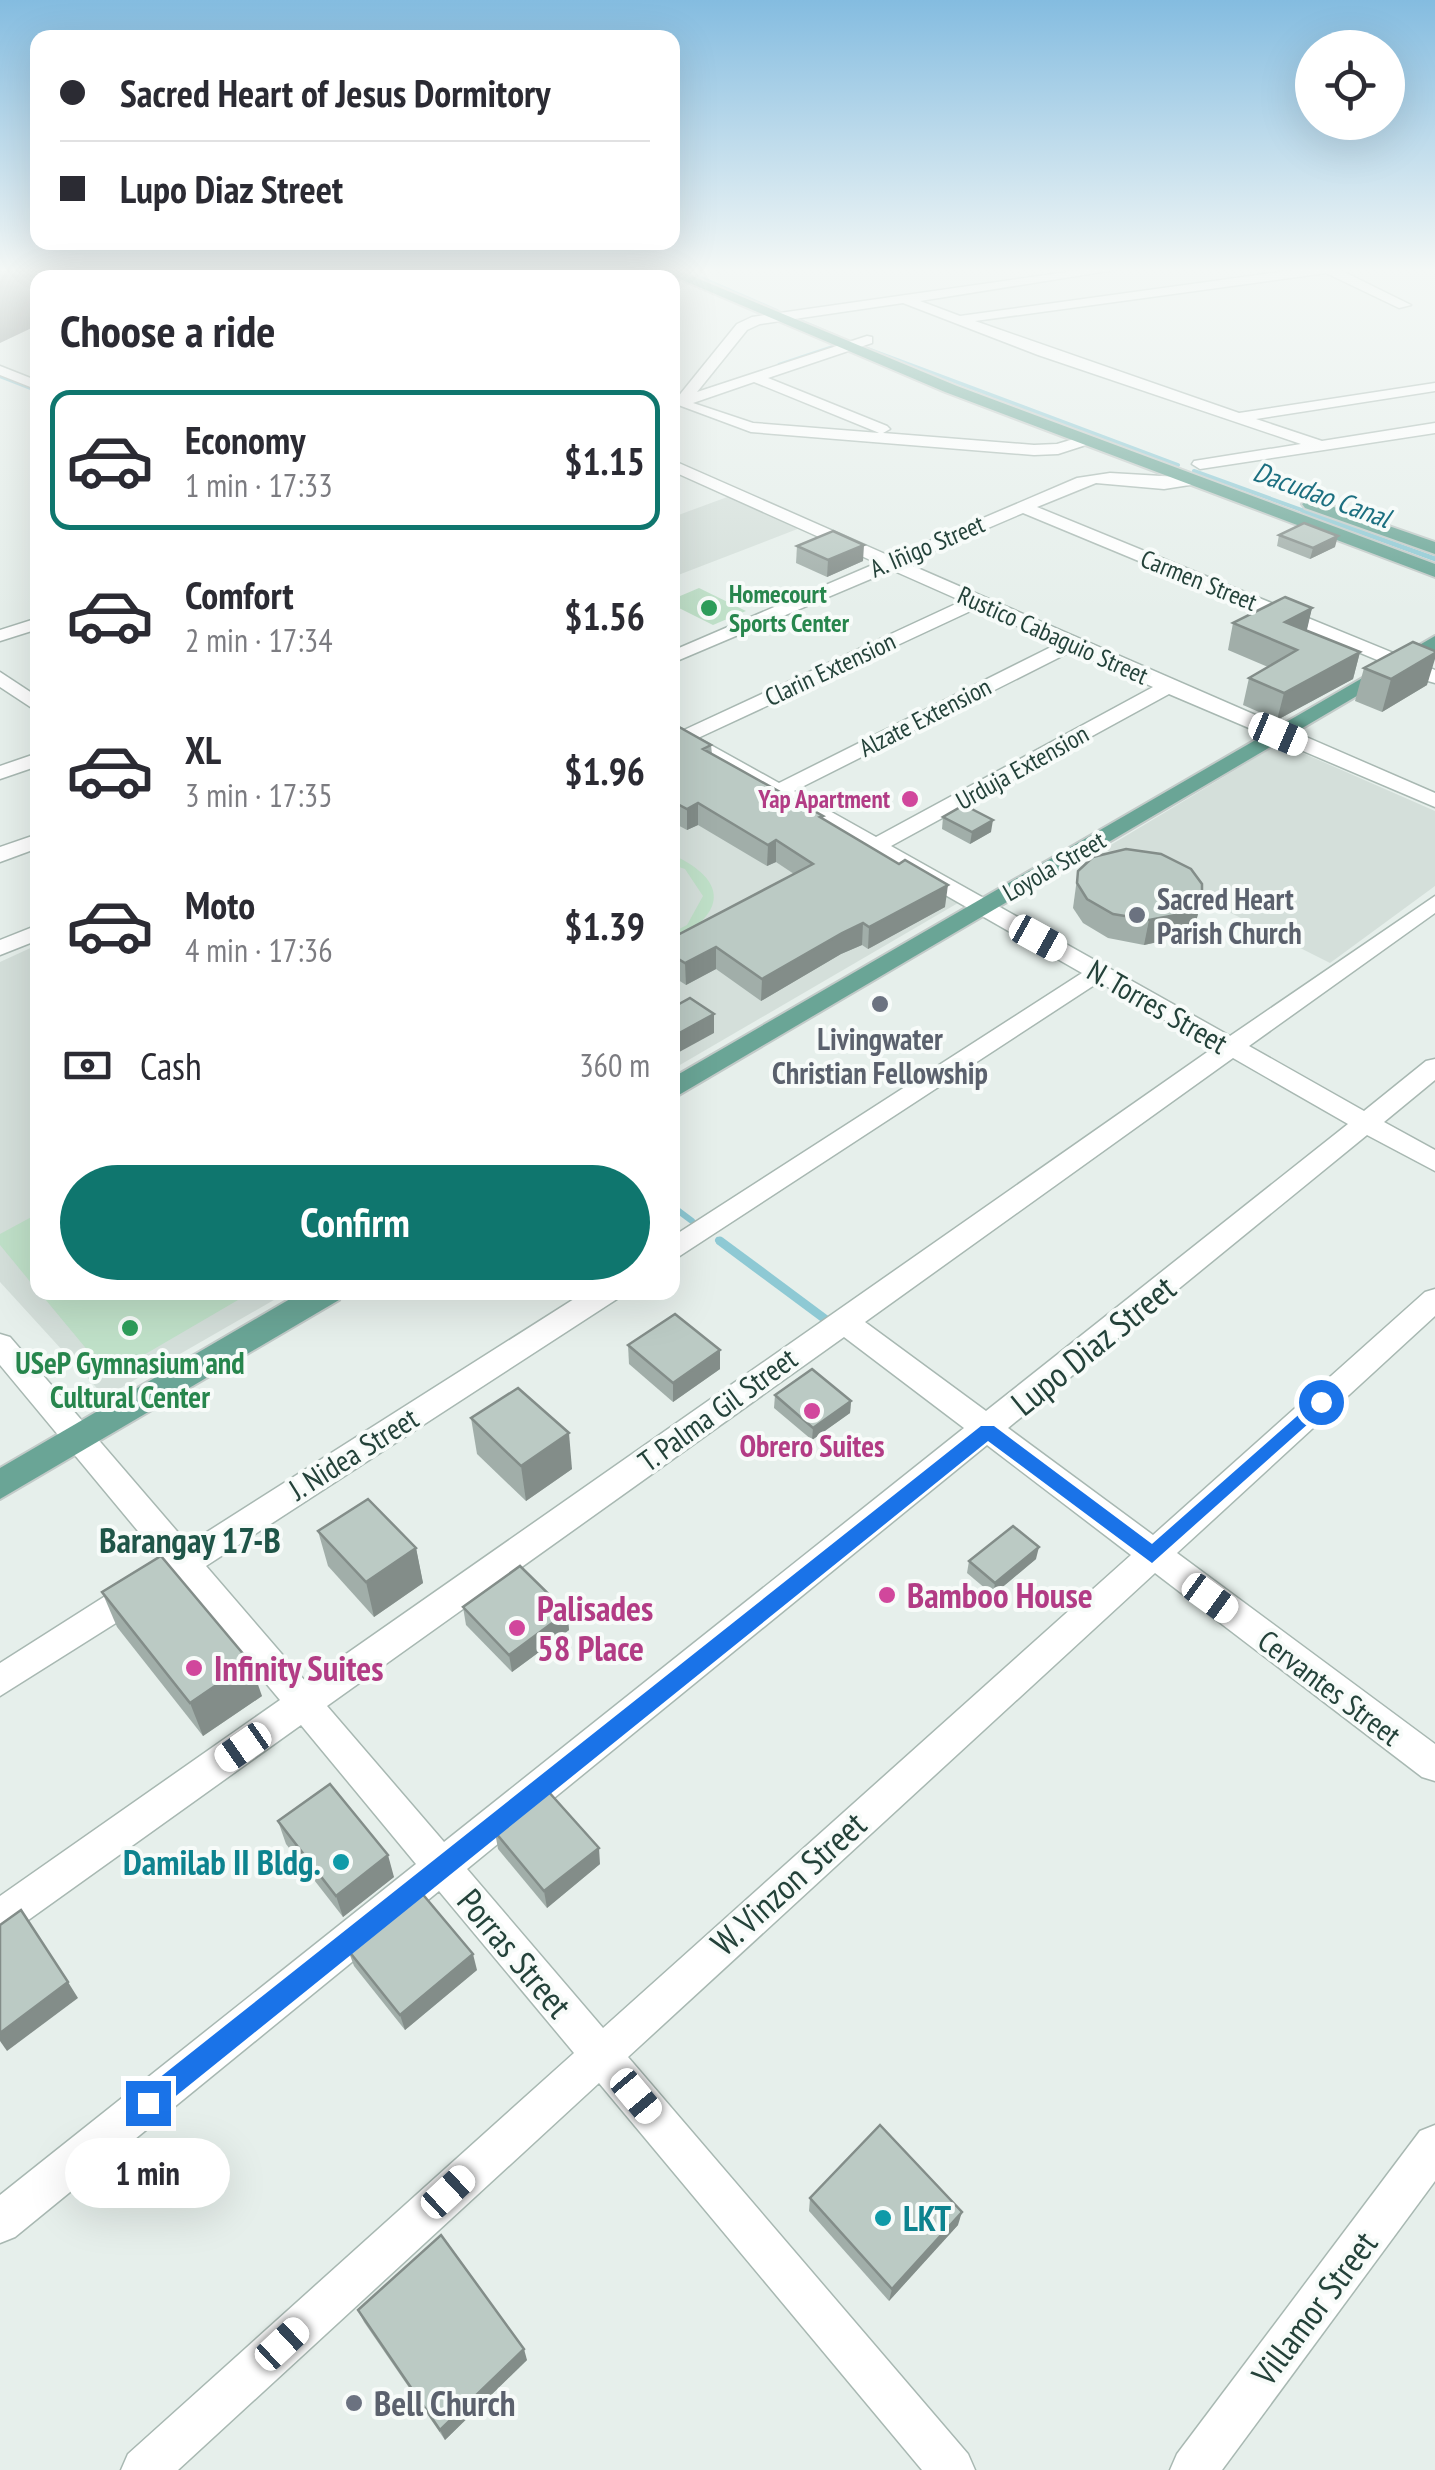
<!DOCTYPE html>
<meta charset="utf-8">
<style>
:root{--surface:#fff;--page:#f2f2f3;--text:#2b2b33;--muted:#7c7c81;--line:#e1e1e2;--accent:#0f766e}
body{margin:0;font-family:"PT Sans Narrow",sans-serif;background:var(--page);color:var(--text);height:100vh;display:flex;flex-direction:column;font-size:38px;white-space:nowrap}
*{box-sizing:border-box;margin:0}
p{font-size:32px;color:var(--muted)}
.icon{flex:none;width:55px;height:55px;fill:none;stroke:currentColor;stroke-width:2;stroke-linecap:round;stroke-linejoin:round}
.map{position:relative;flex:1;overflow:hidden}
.details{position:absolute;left:30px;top:270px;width:650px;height:1030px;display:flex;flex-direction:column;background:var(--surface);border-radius:20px;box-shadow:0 10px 40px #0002}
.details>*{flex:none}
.top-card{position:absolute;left:30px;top:30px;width:650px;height:220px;border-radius:20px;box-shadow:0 10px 40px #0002;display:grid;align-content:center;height:220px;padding:0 30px;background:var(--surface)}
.buttons{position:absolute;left:1295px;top:30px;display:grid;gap:20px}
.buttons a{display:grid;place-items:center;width:110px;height:110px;border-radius:50%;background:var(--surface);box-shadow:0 10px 40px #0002;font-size:50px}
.end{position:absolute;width:45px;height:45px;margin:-22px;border:12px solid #1a73e8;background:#fff;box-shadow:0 0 0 5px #fff}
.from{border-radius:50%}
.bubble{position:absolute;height:70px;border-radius:35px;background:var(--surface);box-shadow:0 10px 40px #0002;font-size:32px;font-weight:700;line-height:70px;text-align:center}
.car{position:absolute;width:30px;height:60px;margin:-30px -15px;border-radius:12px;box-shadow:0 0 8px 2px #0007;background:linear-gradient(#fff 24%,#345 0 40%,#fff 0 76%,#345 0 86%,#fff 0)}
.top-card b{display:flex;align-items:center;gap:35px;height:95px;font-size:38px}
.top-card b+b{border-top:2px solid var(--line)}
.top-card i{width:25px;height:25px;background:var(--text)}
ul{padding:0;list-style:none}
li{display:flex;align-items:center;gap:30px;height:140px;margin:0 20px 15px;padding:0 10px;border:5px solid transparent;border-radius:20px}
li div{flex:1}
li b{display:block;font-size:38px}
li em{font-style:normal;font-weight:700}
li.on{border-color:var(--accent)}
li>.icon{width:90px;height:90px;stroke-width:1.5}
h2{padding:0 30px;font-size:45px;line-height:120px}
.pay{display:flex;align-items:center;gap:25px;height:110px;padding:0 30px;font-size:38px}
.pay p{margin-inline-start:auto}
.action{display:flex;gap:20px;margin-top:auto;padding:20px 30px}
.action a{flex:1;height:115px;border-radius:60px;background:var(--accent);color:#fff;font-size:40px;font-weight:700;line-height:115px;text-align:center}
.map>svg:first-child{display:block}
.built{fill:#d4dfda}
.green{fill:#bfe0c8}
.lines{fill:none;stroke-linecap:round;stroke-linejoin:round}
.stream-far3{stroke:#8ec9d4;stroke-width:4}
.stream-far2{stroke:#8ec9d4;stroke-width:5}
.stream-far1{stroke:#8ec9d4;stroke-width:6}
.stream{stroke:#8ec9d4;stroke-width:9}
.minor-casing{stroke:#a8b8b2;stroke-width:3}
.major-casing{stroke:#c2cac8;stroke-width:4}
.minor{fill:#fff;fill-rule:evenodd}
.major{fill:#6aa596;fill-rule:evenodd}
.wall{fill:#a1aea9}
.shaded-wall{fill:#838d89}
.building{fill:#bbcac4;stroke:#838d89;stroke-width:2.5}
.route{fill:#1a73e8}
.leisure-dot{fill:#2e9e5b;stroke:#f7fbf9;stroke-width:4}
.hotel-dot{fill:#d1479c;stroke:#f7fbf9;stroke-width:4}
.worship-dot{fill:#6b7280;stroke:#f7fbf9;stroke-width:4}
.culture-dot{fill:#0f9aa8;stroke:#f7fbf9;stroke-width:4}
.labels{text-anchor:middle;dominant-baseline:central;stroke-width:8;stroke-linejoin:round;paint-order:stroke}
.far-street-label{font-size:25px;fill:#24423a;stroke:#f7fbf9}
.far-leisure-label{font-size:25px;font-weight:bold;fill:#27864d;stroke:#f7fbf9;text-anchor:start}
.far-hotel-label{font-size:25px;font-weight:bold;fill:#b23c85;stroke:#f7fbf9;text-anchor:end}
.far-water-label{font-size:28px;font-style:italic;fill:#1c6f80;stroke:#f7fbf9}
.worship-label{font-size:30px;font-weight:bold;fill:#5b616d;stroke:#f7fbf9;text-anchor:start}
.street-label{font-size:30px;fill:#24423a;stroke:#f7fbf9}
.leisure-label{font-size:30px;font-weight:bold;fill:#27864d;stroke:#f7fbf9}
.hotel-label{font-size:30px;font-weight:bold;fill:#b23c85;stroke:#f7fbf9}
.near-street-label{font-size:35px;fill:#24423a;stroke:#f7fbf9}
.quarter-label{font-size:35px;font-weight:bold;fill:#1f5548;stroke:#f7fbf9}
.near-hotel-label{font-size:35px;font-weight:bold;fill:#b23c85;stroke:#f7fbf9;text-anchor:start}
.near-culture-label{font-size:35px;font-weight:bold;fill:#0d838f;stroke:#f7fbf9;text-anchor:end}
.near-worship-label{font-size:35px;font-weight:bold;fill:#5b616d;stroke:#f7fbf9;text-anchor:start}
</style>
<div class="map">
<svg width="1435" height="2470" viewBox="0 0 1435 2470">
<rect width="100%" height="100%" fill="#e6efeb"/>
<g class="built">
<path d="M730,496l70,32 -127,49v-60z"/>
<path d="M673,738l285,165 -285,166z"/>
<path d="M1280,743l155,68v75l-105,77 -226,-114z"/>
<path d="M37,945l1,347 248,1 -181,104 -105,-115v-320z"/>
</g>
<g class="green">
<path d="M699,588l47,23 -33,14 -40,-20v-6z"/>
<path d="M673,855c55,25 54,59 0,85v-8l14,-7 16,-29 -18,-27 -12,-4z"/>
<path d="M37,1214v76l-37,-45v-11z"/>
<path d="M40,1293h210l-120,70 -31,1z"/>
</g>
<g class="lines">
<g class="stream-far3">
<path d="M677,267l13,5"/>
<path d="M699,277l78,34"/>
<path d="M791,317l47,20"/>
<path d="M860,346l318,119"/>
<path d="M779,365l54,-18"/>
<path d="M0,376l38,15"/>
<path d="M1194,471l116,42"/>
</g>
<path class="stream-far2" d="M1303,511l132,48"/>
<g class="stream-far1">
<path d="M672,1206l20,15"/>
<path d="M718,1240l5,4"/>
</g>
<path class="stream" d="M720,1241l105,78"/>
<defs>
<g id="minor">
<path d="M287,267h15l-14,11h-16z"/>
<path d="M399,267h16l19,11h-17z"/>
<path d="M521,267h16l20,11h-18z"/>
<path d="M1102,267h31l-213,34 40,15 356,-49h18l77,38 -12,3 -73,-35 -351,48 264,92 196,-30v8l-179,28 66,22 113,-18v10l-235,36 -8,-5 2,-3 107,-17 -263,-89 -135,-52 -143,21 -13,6 -50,62 170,-56 5,1v6l-104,35 119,48 3,3 -7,4 151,12 23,-1 27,-8 8,5 -3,3 -31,10 -24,1 -283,-23 -78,-29 64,-79 15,-7zM754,382l123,50 2,1 -126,-10 -60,-20z"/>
<path d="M0,366l38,15v9l-38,-15z"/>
<path d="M672,460l220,97 185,-79 33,-5 86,5v6l-32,5 -68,-6 -59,24 398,163v13l-7,-2 -405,-168 -117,50 529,230v14l-266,-113 -278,152 339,190 205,-140v17l-186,133 115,65 62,-50 9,-2v21l-51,42 51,28v21l-68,-36 -359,293 145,107 272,-243 10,-3v27l-258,237 258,191v37l-13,-4 -267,-204 -527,484 340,397 7,16h-53l-323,-387 -421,387h-57l7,-16 446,-401 -135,-162 -424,346 -15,6v-48l416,-331 -115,-139 -288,206 -13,6v-41l280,-196 -99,-118 -181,114v-33l162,-103 -162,-195v-31l10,3 178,207 397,-252h36l-4,7 -411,267 100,116 907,-634 -114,-66 -427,279v-24l410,-264 -410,-234v-14l12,5 278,-129 -70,-31 -220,93v-12l205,-88 -205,-92zM977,608l80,36 -278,139 -81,-45zM1072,651l81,36 -277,150 -82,-46zM1233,1058l115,66 -362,287 -121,-89zM844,1337l120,91 -520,414 -117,-136zM987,1445l144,110 -528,473 -136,-159z"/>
<path d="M38,618v11l-38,12v-11z"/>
<path d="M0,672l38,25v15l-38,-25z"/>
<path d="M38,753v13l-38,13v-13z"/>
<path d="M38,834v14l-38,14v-15z"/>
<path d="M38,925v15l-38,15v-15z"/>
<path d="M1435,2125v56l-213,289h-52l7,-16 243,-323z"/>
</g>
<g id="major">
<path d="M652,267h18l287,119 478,178v13l-490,-185z"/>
<path d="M1311,499l124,43v12l-130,-46 -3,-4z"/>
<path d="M1435,636v14l-763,449v-21z"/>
<path d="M302,1292h41l-4,8 -339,199v-31z"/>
</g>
</defs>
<use href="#minor" class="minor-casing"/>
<use href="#major" class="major-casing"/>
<use href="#minor" class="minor"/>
<use href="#major" class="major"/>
</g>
<g class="wall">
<path d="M1279,535l56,12 -25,12 -33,-13z"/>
<path d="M797,546l66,15 -36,16 -31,-14z"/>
<path d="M1312,608l-6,23 54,21 -7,27 -76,41 -34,-15 6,-27 19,-11 -40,-17 5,-27z"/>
<path d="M1364,668l63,17 -45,27 -27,-11z"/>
<path d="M672,723l39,22 1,9 111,65 122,88 -77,42 -6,-4 -21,9 -80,47 -45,-32 -30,16 -14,-9v-38l122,-64 -18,-12 -9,4 -69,-41 -11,5 -15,-8z"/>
<path d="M943,817l48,15 -21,12 -28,-15z"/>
<path d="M1078,871l124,26 -6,25 -16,15 -36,8 -36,-7 -25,-15 -10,-15z"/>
<path d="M628,1345l92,24 -47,33 -44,-38z"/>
<path d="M775,1395l76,6 -1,12 -38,27 -38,-32z"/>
<path d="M471,1418l101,51 -46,32 -49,-47z"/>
<path d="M318,1531l98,17 7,35 -49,34 -46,-51z"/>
<path d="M1036,1559l-43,36 -26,-22 2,-12z"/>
<path d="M102,1592l160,104 -59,40 -86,-109z"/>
<path d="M463,1607l104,5 2,18 -57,42 -46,-47z"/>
<path d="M278,1821l116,56 -51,40 -57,-73z"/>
<path d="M495,1832l105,32 -53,44 -49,-59z"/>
<path d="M348,1950l129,20 -72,60 -51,-64z"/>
<path d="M810,2198l148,27 -69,76 -80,-90z"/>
<path d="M358,2310l169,50 -82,80 -81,-118z"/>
</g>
<g class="shaded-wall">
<path d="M17,267h89l2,11h-70v47l-38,18v-69z"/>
<path d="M1338,536l-3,11 -25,12 3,-11z"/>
<path d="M864,545l-1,16 -36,16 1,-17z"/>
<path d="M1312,608l-6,26 -21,-12z"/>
<path d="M1360,652l-7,27 -76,41 7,-27z"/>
<path d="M1435,653v6l-8,26 -45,27 9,-33z"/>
<path d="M698,803v22l-11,5v-21z"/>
<path d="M993,820l-2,12 -21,12 2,-12z"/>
<path d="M776,840v22l-9,4 1,-21z"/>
<path d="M948,885l-3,22 -77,42 1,-22z"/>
<path d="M1202,897l-6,25 -16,15 -36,8 5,-25z"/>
<path d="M863,923l-1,22 -21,9 -80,47 1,-22 80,-46z"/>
<path d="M716,947v22l-30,16 -1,-22z"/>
<path d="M714,1014v19l-42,23v-19z"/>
<path d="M720,1350v19l-47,33v-19z"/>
<path d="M851,1401l-1,12 -38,27 1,-12z"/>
<path d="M569,1433l3,36 -46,32 -5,-35z"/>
<path d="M1039,1547l-3,12 -43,36 2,-12z"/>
<path d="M416,1548l7,35 -49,34 -8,-35z"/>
<path d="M567,1612l2,18 -57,42 -3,-17z"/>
<path d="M250,1662l12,34 -59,40 -13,-33z"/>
<path d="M599,1848l1,16 -53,44 -3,-17z"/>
<path d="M388,1855l6,22 -51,40 -7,-21z"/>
<path d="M473,1954l4,16 -72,60 -5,-15z"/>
<path d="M68,1982l10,16 -71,53 -7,-10v-8z"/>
<path d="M962,2212l-4,13 -69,76 3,-12z"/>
<path d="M524,2349l3,11 -82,80 -5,-10z"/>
</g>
<g class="building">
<path d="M0,267h17l-17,7z"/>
<path d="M1304,523l34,13 -25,12 -34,-13z"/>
<path d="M833,531l31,14 -36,15 -31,-14z"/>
<path d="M1285,597l27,11 -27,14 75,30 -76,41 -35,-15 48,-28 -64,-27z"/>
<path d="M1413,642l22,9v2l-44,26 -27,-11z"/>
<path d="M672,723l39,22 -8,4 120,67 -3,1 79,47 6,-4 43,25 -79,42 -6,-4 -21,10 -80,46 -46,-32 -31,16 -13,-8v-17l141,-74 -37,-24 -8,5 -70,-42 -11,6 -15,-8z"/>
<path d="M964,805l29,15 -21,12 -29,-15z"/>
<path d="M1126,849l35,5 30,15 11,15v13l-16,16 -37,7 -36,-6 -26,-15 -10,-16 1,-12 15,-14z"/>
<path d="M690,998l24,16 -42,23v-29z"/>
<path d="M675,1314l45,36 -47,33 -45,-38z"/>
<path d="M812,1369l39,32 -38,27 -38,-33z"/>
<path d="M518,1388l51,45 -48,33 -50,-48z"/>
<path d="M368,1499l48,49 -50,34 -48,-51z"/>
<path d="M1013,1526l26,21 -44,36 -26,-22z"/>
<path d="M161,1556l89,106 -60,41 -88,-111z"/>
<path d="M520,1566l47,46 -58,43 -46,-48z"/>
<path d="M330,1784l58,71 -52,41 -58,-75z"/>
<path d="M547,1790l52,58 -55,43 -49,-59z"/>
<path d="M420,1891l53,63 -73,61 -52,-65z"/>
<path d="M21,1910l47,72 -68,51v-108z"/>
<path d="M880,2125l82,87 -70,77 -82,-91z"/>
<path d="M441,2235l83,114 -84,81 -82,-120z"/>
</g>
<linearGradient id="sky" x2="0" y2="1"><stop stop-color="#84bce0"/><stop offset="0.44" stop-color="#f4f8f6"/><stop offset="1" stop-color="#f4f8f6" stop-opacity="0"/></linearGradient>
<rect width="1435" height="613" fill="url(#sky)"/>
<path class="route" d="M1321,1395l6,2v10l-175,156 -164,-122 -832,671 -8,3 -9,-3 -4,-9 4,-9 842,-668h13l158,118z"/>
<g class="leisure-dot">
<circle cx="709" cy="608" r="10"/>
<circle cx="130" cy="1328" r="10"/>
</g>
<g class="hotel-dot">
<circle cx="910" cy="799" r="10"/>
<circle cx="812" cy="1411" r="10"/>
<circle cx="887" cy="1595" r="10"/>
<circle cx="517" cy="1628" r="10"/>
<circle cx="194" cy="1668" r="10"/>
</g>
<g class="worship-dot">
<circle cx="1137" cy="915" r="10"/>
<circle cx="880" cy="1004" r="10"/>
<circle cx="354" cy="2403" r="10"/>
</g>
<g class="culture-dot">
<circle cx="341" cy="1862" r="10"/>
<circle cx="883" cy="2218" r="10"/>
</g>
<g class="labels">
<g class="far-street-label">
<text transform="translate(927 546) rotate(-23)">A. Iñigo Street</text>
<text transform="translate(1199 580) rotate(22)">Carmen Street</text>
<text transform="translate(1053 635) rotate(24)">Rustico Cabaguio Street</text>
<text transform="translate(830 669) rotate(-25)">Clarin Extension</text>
<text transform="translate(925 717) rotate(-27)">Alzate Extension</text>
<text transform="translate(1022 767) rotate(-29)">Urduja Extension</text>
<text transform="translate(1054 866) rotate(-30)">Loyola Street</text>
</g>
<g class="far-leisure-label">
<text x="729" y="594">Homecourt<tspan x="729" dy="29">Sports Center</tspan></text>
</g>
<g class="far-hotel-label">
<text x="890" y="799">Yap Apartment</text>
</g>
<g class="far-water-label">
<text transform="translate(1322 494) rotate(20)">Dacudao Canal</text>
</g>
<g class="worship-label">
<text x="1157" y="898">Sacred Heart<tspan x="1157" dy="34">Parish Church</tspan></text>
<text x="880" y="1038" text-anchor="middle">Livingwater<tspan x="880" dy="34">Christian Fellowship</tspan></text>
</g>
<g class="street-label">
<text transform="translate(1158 1006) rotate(30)">N. Torres Street</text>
<text transform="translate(717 1409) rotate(-36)">T. Palma Gil Street</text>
<text transform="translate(353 1453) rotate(-32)">J. Nidea Street</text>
<text transform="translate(1330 1687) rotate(37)">Cervantes Street</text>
</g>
<g class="leisure-label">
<text x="130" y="1362">USeP Gymnasium and<tspan x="130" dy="34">Cultural Center</tspan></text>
</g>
<g class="hotel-label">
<text x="812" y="1445">Obrero Suites</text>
</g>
<g class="near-street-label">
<text transform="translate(1093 1345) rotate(-39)">Lupo Diaz Street</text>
<text transform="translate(788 1883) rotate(-42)">W. Vinzon Street</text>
<text transform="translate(515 1953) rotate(50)">Porras Street</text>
<text transform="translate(1314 2308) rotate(-53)">Villamor Street</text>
</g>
<g class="quarter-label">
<text x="190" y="1540">Barangay 17-B</text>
</g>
<g class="near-hotel-label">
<text x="907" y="1595">Bamboo House</text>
<text x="537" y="1608">Palisades<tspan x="537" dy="40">58 Place</tspan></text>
<text x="214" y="1668">Infinity Suites</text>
</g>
<g class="near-culture-label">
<text x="321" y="1862">Damilab II Bldg.</text>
<text x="903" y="2218" text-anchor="start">LKT</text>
</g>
<g class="near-worship-label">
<text x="374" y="2403">Bell Church</text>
</g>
</g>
</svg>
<div class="buttons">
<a><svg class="icon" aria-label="locate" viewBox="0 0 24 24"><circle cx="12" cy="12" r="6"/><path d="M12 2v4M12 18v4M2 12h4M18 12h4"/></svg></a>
</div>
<i class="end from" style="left:1321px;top:1402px"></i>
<i class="end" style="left:148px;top:2103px"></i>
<div class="bubble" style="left:65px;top:2138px;width:165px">1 min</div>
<i class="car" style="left:1278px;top:734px;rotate:113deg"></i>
<i class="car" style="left:1038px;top:938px;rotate:119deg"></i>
<i class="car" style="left:1210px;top:1598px;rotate:126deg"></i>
<i class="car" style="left:243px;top:1747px;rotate:235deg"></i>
<i class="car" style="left:636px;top:2096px;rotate:140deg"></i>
<i class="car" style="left:448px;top:2192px;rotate:47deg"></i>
<i class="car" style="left:282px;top:2344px;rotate:47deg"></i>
<div class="top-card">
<b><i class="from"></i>Sacred Heart of Jesus Dormitory</b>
<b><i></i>Lupo Diaz Street</b>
</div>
<section class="details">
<h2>Choose a ride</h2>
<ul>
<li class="on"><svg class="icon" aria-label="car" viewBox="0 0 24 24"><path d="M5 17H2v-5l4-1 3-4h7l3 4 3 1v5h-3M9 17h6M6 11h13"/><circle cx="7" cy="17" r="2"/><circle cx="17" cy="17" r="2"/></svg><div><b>Economy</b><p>1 min · 17:33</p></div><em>$1.15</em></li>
<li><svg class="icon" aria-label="car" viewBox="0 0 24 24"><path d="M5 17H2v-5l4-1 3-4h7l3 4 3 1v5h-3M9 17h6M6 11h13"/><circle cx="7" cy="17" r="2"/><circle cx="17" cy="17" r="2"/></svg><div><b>Comfort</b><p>2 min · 17:34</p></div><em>$1.56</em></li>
<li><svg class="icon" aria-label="car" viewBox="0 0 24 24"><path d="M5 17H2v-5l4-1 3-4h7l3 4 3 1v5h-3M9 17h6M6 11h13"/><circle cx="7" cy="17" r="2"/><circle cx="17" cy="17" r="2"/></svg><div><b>XL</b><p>3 min · 17:35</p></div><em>$1.96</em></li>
<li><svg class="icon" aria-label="car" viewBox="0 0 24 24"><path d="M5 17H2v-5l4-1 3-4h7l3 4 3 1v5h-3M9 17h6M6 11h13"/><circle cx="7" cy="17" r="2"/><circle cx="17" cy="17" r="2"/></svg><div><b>Moto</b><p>4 min · 17:36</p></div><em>$1.39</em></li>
</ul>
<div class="pay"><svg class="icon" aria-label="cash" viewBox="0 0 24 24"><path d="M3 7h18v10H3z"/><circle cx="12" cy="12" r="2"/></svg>Cash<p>360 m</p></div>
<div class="action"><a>Confirm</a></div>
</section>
</div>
